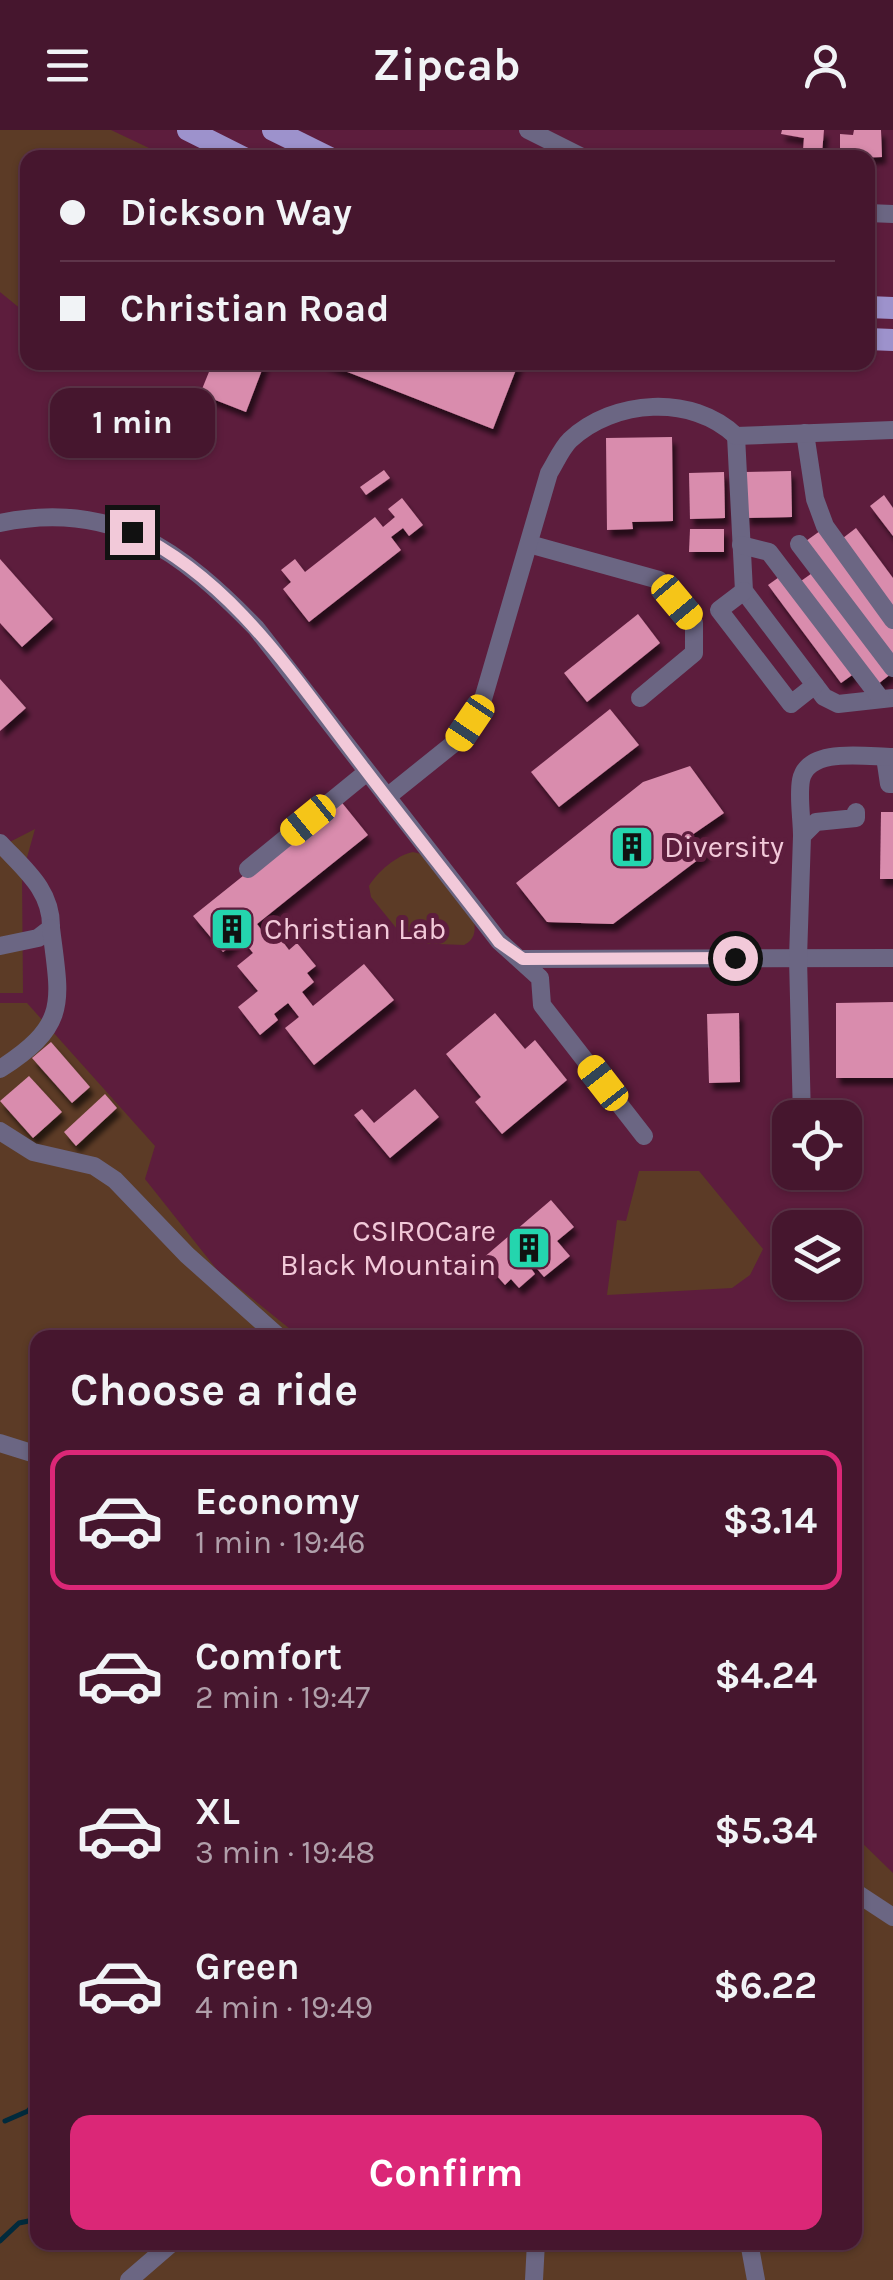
<!DOCTYPE html>
<meta charset="utf-8">
<style>
:root{--surface:#46162e;--page:#50233a;--text:#f1f3f6;--muted:#b09faa;--line:#5e354a;--accent:#db2777}
body{margin:0;font-family:Karla,sans-serif;background:var(--page);color:var(--text);height:100vh;display:flex;flex-direction:column;font-size:38px;white-space:nowrap}
*{box-sizing:border-box;margin:0}
p{font-size:32px;color:var(--muted)}
.icon{flex:none;width:55px;height:55px;fill:none;stroke:currentColor;stroke-width:2;stroke-linecap:round;stroke-linejoin:round}
.map{position:relative;flex:1;overflow:hidden}
.sheet{position:absolute;left:30px;top:1200px;width:832px;height:920px;display:flex;flex-direction:column;background:var(--surface);border-radius:20px;box-shadow:0 2px 8px #0004,0 0 0 2px var(--line)}
.sheet>*{flex:none}
.top-card{position:absolute;left:20px;top:20px;width:855px;height:220px;border-radius:20px;box-shadow:0 2px 8px #0004,0 0 0 2px var(--line);display:grid;align-content:center;height:220px;padding:0 40px;background:var(--surface)}
.tools{position:absolute;left:772px;top:970px;display:grid;gap:20px}
.tools a{display:grid;place-items:center;width:90px;height:90px;border-radius:20px;background:var(--surface);box-shadow:0 2px 8px #0004,0 0 0 2px var(--line);font-size:50px}
.end{position:absolute;width:45px;height:45px;margin:-22px;border:12px solid #f2c9d9;background:#111;box-shadow:0 0 0 5px #111}
.from{border-radius:50%}
.bubble{position:absolute;height:70px;border-radius:20px;background:var(--surface);box-shadow:0 2px 8px #0004,0 0 0 2px var(--line);font-size:32px;font-weight:700;line-height:70px;text-align:center}
.car{position:absolute;width:30px;height:60px;margin:-30px -15px;border-radius:12px;box-shadow:0 0 8px 2px #0007;background:linear-gradient(#f5c518 24%,#345 0 40%,#f5c518 0 76%,#345 0 86%,#f5c518 0)}
.top-card b{display:flex;align-items:center;gap:35px;height:95px;font-size:38px}
.top-card b+b{border-top:2px solid var(--line)}
.top-card i{width:25px;height:25px;background:var(--text)}
ul{padding:0;list-style:none}
li{display:flex;align-items:center;gap:30px;height:140px;margin:0 20px 15px;padding:0 20px;border:5px solid transparent;border-radius:20px}
li div{flex:1}
li b{display:block;font-size:38px}
li em{font-style:normal;font-weight:700}
li.current{border-color:var(--accent)}
li>.icon{width:90px;height:90px;stroke-width:1.5}
h2{padding:0 40px;font-size:45px;line-height:120px}
.cta{display:flex;gap:20px;margin-top:auto;padding:20px 40px}
.cta a{flex:1;height:115px;border-radius:20px;background:var(--accent);color:#fff;font-size:40px;font-weight:700;line-height:115px;text-align:center}
header{display:flex;justify-content:space-between;align-items:center;height:130px;padding:0 40px;background:var(--surface);font-size:45px;font-weight:700}
.map>svg:first-child{display:block}
.green{fill:#5c3b26}
.lines{fill:none;stroke-linecap:round;stroke-linejoin:round}
.stream{stroke:#012a3c;stroke-width:5}
.building{fill:#d98cad;filter:url(#shadow)}
.minor{stroke:#6b6683;stroke-width:18}
.major{stroke:#9d92cc;stroke-width:22}
.route{stroke:#f2c9d9;stroke-width:12}
.labels{text-anchor:middle;dominant-baseline:central;stroke-width:10;stroke-linejoin:round;paint-order:stroke}
.poi-label{font-size:30px;fill:#f2c9d9;stroke:#5d1d3d;text-anchor:start}
</style>
<header><svg class="icon" aria-label="menu" viewBox="0 0 24 24"><path d="M4 6h16M4 12h16M4 18h16"/></svg>Zipcab<svg class="icon" aria-label="person" viewBox="0 0 24 24"><circle cx="12" cy="8" r="4"/><path d="M4 21q1-7 8-7t8 7"/></svg></header>
<div class="map">
<svg width="893" height="2150" viewBox="0 0 893 2150">
<defs>
<filter id="shadow"><feDropShadow dx="4" dy="7" stdDeviation="2.5" flood-color="#0009"/></filter>
</defs>
<rect width="100%" height="100%" fill="#5d1d3d"/>
<g class="green">
<path d="M0,0h111l57,27 -140,1 -1,156 -27,-22z"/>
<path d="M35,699l-13,46 1,118h-23v-146z"/>
<path d="M413,722l8,2 53,67c2,11 0,19 -10,24l-52,-2 -6,-3 -35,-43 -2,-11c8,-14 28,-31 44,-34z"/>
<path d="M0,873h27l128,143 -10,33 73,92 82,66 -262,1v904h817v-406l38,37v407h-893z"/>
<path d="M639,1041h60l64,78 -13,26 -18,13 -125,7 10,-75 9,1z"/>
</g>
<g class="lines">
<g class="stream">
<path d="M5,1991l23,-10 10,-11"/>
<path d="M0,2111l19,-18 19,-4"/>
</g>
</g>
<g class="building">
<path d="M782,0h42l-2,23 -19,-3 1,-12 -23,-4z"/>
<path d="M854,0h27l1,27 -28,1v-4l-14,-1v-19l13,1z"/>
<path d="M213,232h52l-19,50 -46,-18z"/>
<path d="M322,232h197l-26,67z"/>
<path d="M672,307l1,84 -41,1 1,7 -26,1 -1,-92z"/>
<path d="M384,340l6,8 -24,17 -6,-8z"/>
<path d="M791,341l1,46 -46,1 -1,-46z"/>
<path d="M724,342l1,46 -35,1 -1,-46z"/>
<path d="M884,365l9,13v28l-23,-30z"/>
<path d="M402,368l21,27 -14,11 -6,-8 -12,9 10,13 -92,72 -26,-33 8,-7 -10,-12 14,-11 10,13 70,-55 8,10 12,-10 -7,-8z"/>
<path d="M856,398l37,50v28l-50,-68z"/>
<path d="M690,399h34v23h-35z"/>
<path d="M820,401l73,96v29l-87,-115z"/>
<path d="M0,429l53,60 -31,28 -22,-24z"/>
<path d="M815,441l77,102 -14,11 -77,-103z"/>
<path d="M782,445l73,98 -14,10 -73,-98z"/>
<path d="M638,484l22,29 -73,59 -23,-29z"/>
<path d="M0,549l26,29 -26,23z"/>
<path d="M610,579l29,36 -80,62 -28,-35z"/>
<path d="M690,636l34,47 -32,22 15,18 -94,71 -66,-2 -31,-39 127,-101z"/>
<path d="M339,669l29,36 -111,89 12,16 8,-6 12,16 8,-7 19,23 -9,7 7,9 -12,10 11,14 51,-42 30,36 -80,65 -29,-37 14,-11 -11,-14 -14,11 4,6 -18,15 -22,-28 20,-16 -21,-25 16,-13 -12,-15 -18,14 -30,-36z"/>
<path d="M881,682h12v67h-13z"/>
<path d="M893,872v76h-57v-75z"/>
<path d="M495,883l30,36 10,-9 32,40 -65,54 -27,-32 6,-5 -35,-43z"/>
<path d="M739,883l1,69 -31,1 -2,-69z"/>
<path d="M51,912l39,45 -18,16 -40,-45z"/>
<path d="M29,946l33,36 -29,26 -33,-37z"/>
<path d="M415,959l24,28 -49,41 -36,-43 8,-6 12,14z"/>
<path d="M105,964l12,14 -41,38 -12,-14z"/>
<path d="M551,1070l23,27 -17,14 13,15 -26,21 -11,-13 -3,3 5,7 -16,14 -8,-9 -6,6 -23,-26z"/>
</g>
<g class="lines">
<g class="minor">
<path d="M528,0l56,28"/>
<path d="M868,83l25,1"/>
<path d="M805,303l10,66 10,27 68,94"/>
<path d="M736,306l8,155 80,106 14,7 55,-6"/>
<path d="M0,393c113,-24 181,28 256,105l243,313 41,37 2,27 102,131"/>
<path d="M529,414l130,36 35,43v30l-54,45"/>
<path d="M799,414l94,124"/>
<path d="M741,415l28,7 112,147"/>
<path d="M744,461l-25,19 72,94 24,-19"/>
<path d="M885,627l4,27h4"/>
<path d="M387,667l71,-57 23,-34 68,-233c7,-11 12,-24 21,-33 44,-41 122,-46 166,-4l157,-6"/>
<path d="M802,706c0,-17 -4,-39 -1,-56 7,-34 66,-23 92,-23"/>
<path d="M0,713c24,26 52,47 51,85l-13,10 -38,8"/>
<path d="M248,739l119,-97"/>
<path d="M523,829l370,-1"/>
<path d="M0,939c70,-45 60,-67 51,-141"/>
<path d="M802,988l-4,-160 4,-122 14,-14 40,-4v-6"/>
<path d="M0,1001l33,21 61,14 21,14 72,75 93,83"/>
<path d="M0,1313l38,12"/>
<path d="M855,1762l38,25"/>
<path d="M749,2112l7,38"/>
<path d="M129,2150l44,-38"/>
<path d="M534,2150l2,-38"/>
</g>
<g class="major">
<path d="M188,0l56,28"/>
<path d="M273,0l57,28"/>
<path d="M868,177l25,1"/>
<path d="M868,209l25,1"/>
</g>
</g>
<g class="lines">
<path class="route" d="M132,402c103,49 164,148 232,236 44,58 90,115 135,174l24,17 212,-1"/>
</g>
<defs>
<symbol id="building-square" viewBox="-11 -11 22 22"><rect x="-9" y="-9" width="18" height="18" rx="4" fill="#24d5ae" stroke="#5d1d3d"/><path d="M-4-6H4V6H1V3H-1V6H-4ZM-2.5-4.3h1.7v1.8h-1.7ZM.8-4.3h1.7v1.8H.8ZM-2.5-1h1.7V.8h-1.7ZM.8-1h1.7V.8H.8Z" fill="#111"/></symbol>
</defs>
<g fill-rule="evenodd">
<use href="#building-square" x="607" y="692" width="50" height="50"/>
<use href="#building-square" x="207" y="774" width="50" height="50"/>
<use href="#building-square" x="504" y="1093" width="50" height="50"/>
</g>
<g class="labels">
<g class="poi-label">
<text x="664" y="717">Diversity</text>
<text x="264" y="799">Christian Lab</text>
<text x="496" y="1101" text-anchor="end">CSIROCare<tspan x="496" dy="34">Black Mountain</tspan></text>
</g>
</g>
</svg>
<div class="tools">
<a><svg class="icon" aria-label="locate" viewBox="0 0 24 24"><circle cx="12" cy="12" r="6"/><path d="M12 2v4M12 18v4M2 12h4M18 12h4"/></svg></a>
<a><svg class="icon" aria-label="layers" viewBox="0 0 24 24"><path d="M12 4l9 5-9 5-9-5zM3 14l9 5 9-5"/></svg></a>
</div>
<i class="end from" style="left:735px;top:828px"></i>
<i class="end" style="left:132px;top:402px"></i>
<div class="bubble" style="left:50px;top:258px;width:165px">1 min</div>
<i class="car" style="left:677px;top:472px;rotate:140deg"></i>
<i class="car" style="left:470px;top:593px;rotate:214deg"></i>
<i class="car" style="left:308px;top:690px;rotate:231deg"></i>
<i class="car" style="left:603px;top:953px;rotate:322deg"></i>
<div class="top-card">
<b><i class="from"></i>Dickson Way</b>
<b><i></i>Christian Road</b>
</div>
<section class="sheet">
<h2>Choose a ride</h2>
<ul>
<li class="current"><svg class="icon" aria-label="car" viewBox="0 0 24 24"><path d="M5 17H2v-5l4-1 3-4h7l3 4 3 1v5h-3M9 17h6M6 11h13"/><circle cx="7" cy="17" r="2"/><circle cx="17" cy="17" r="2"/></svg><div><b>Economy</b><p>1 min · 19:46</p></div><em>$3.14</em></li>
<li><svg class="icon" aria-label="car" viewBox="0 0 24 24"><path d="M5 17H2v-5l4-1 3-4h7l3 4 3 1v5h-3M9 17h6M6 11h13"/><circle cx="7" cy="17" r="2"/><circle cx="17" cy="17" r="2"/></svg><div><b>Comfort</b><p>2 min · 19:47</p></div><em>$4.24</em></li>
<li><svg class="icon" aria-label="car" viewBox="0 0 24 24"><path d="M5 17H2v-5l4-1 3-4h7l3 4 3 1v5h-3M9 17h6M6 11h13"/><circle cx="7" cy="17" r="2"/><circle cx="17" cy="17" r="2"/></svg><div><b>XL</b><p>3 min · 19:48</p></div><em>$5.34</em></li>
<li><svg class="icon" aria-label="car" viewBox="0 0 24 24"><path d="M5 17H2v-5l4-1 3-4h7l3 4 3 1v5h-3M9 17h6M6 11h13"/><circle cx="7" cy="17" r="2"/><circle cx="17" cy="17" r="2"/></svg><div><b>Green</b><p>4 min · 19:49</p></div><em>$6.22</em></li>
</ul>
<div class="cta"><a>Confirm</a></div>
</section>
</div>
